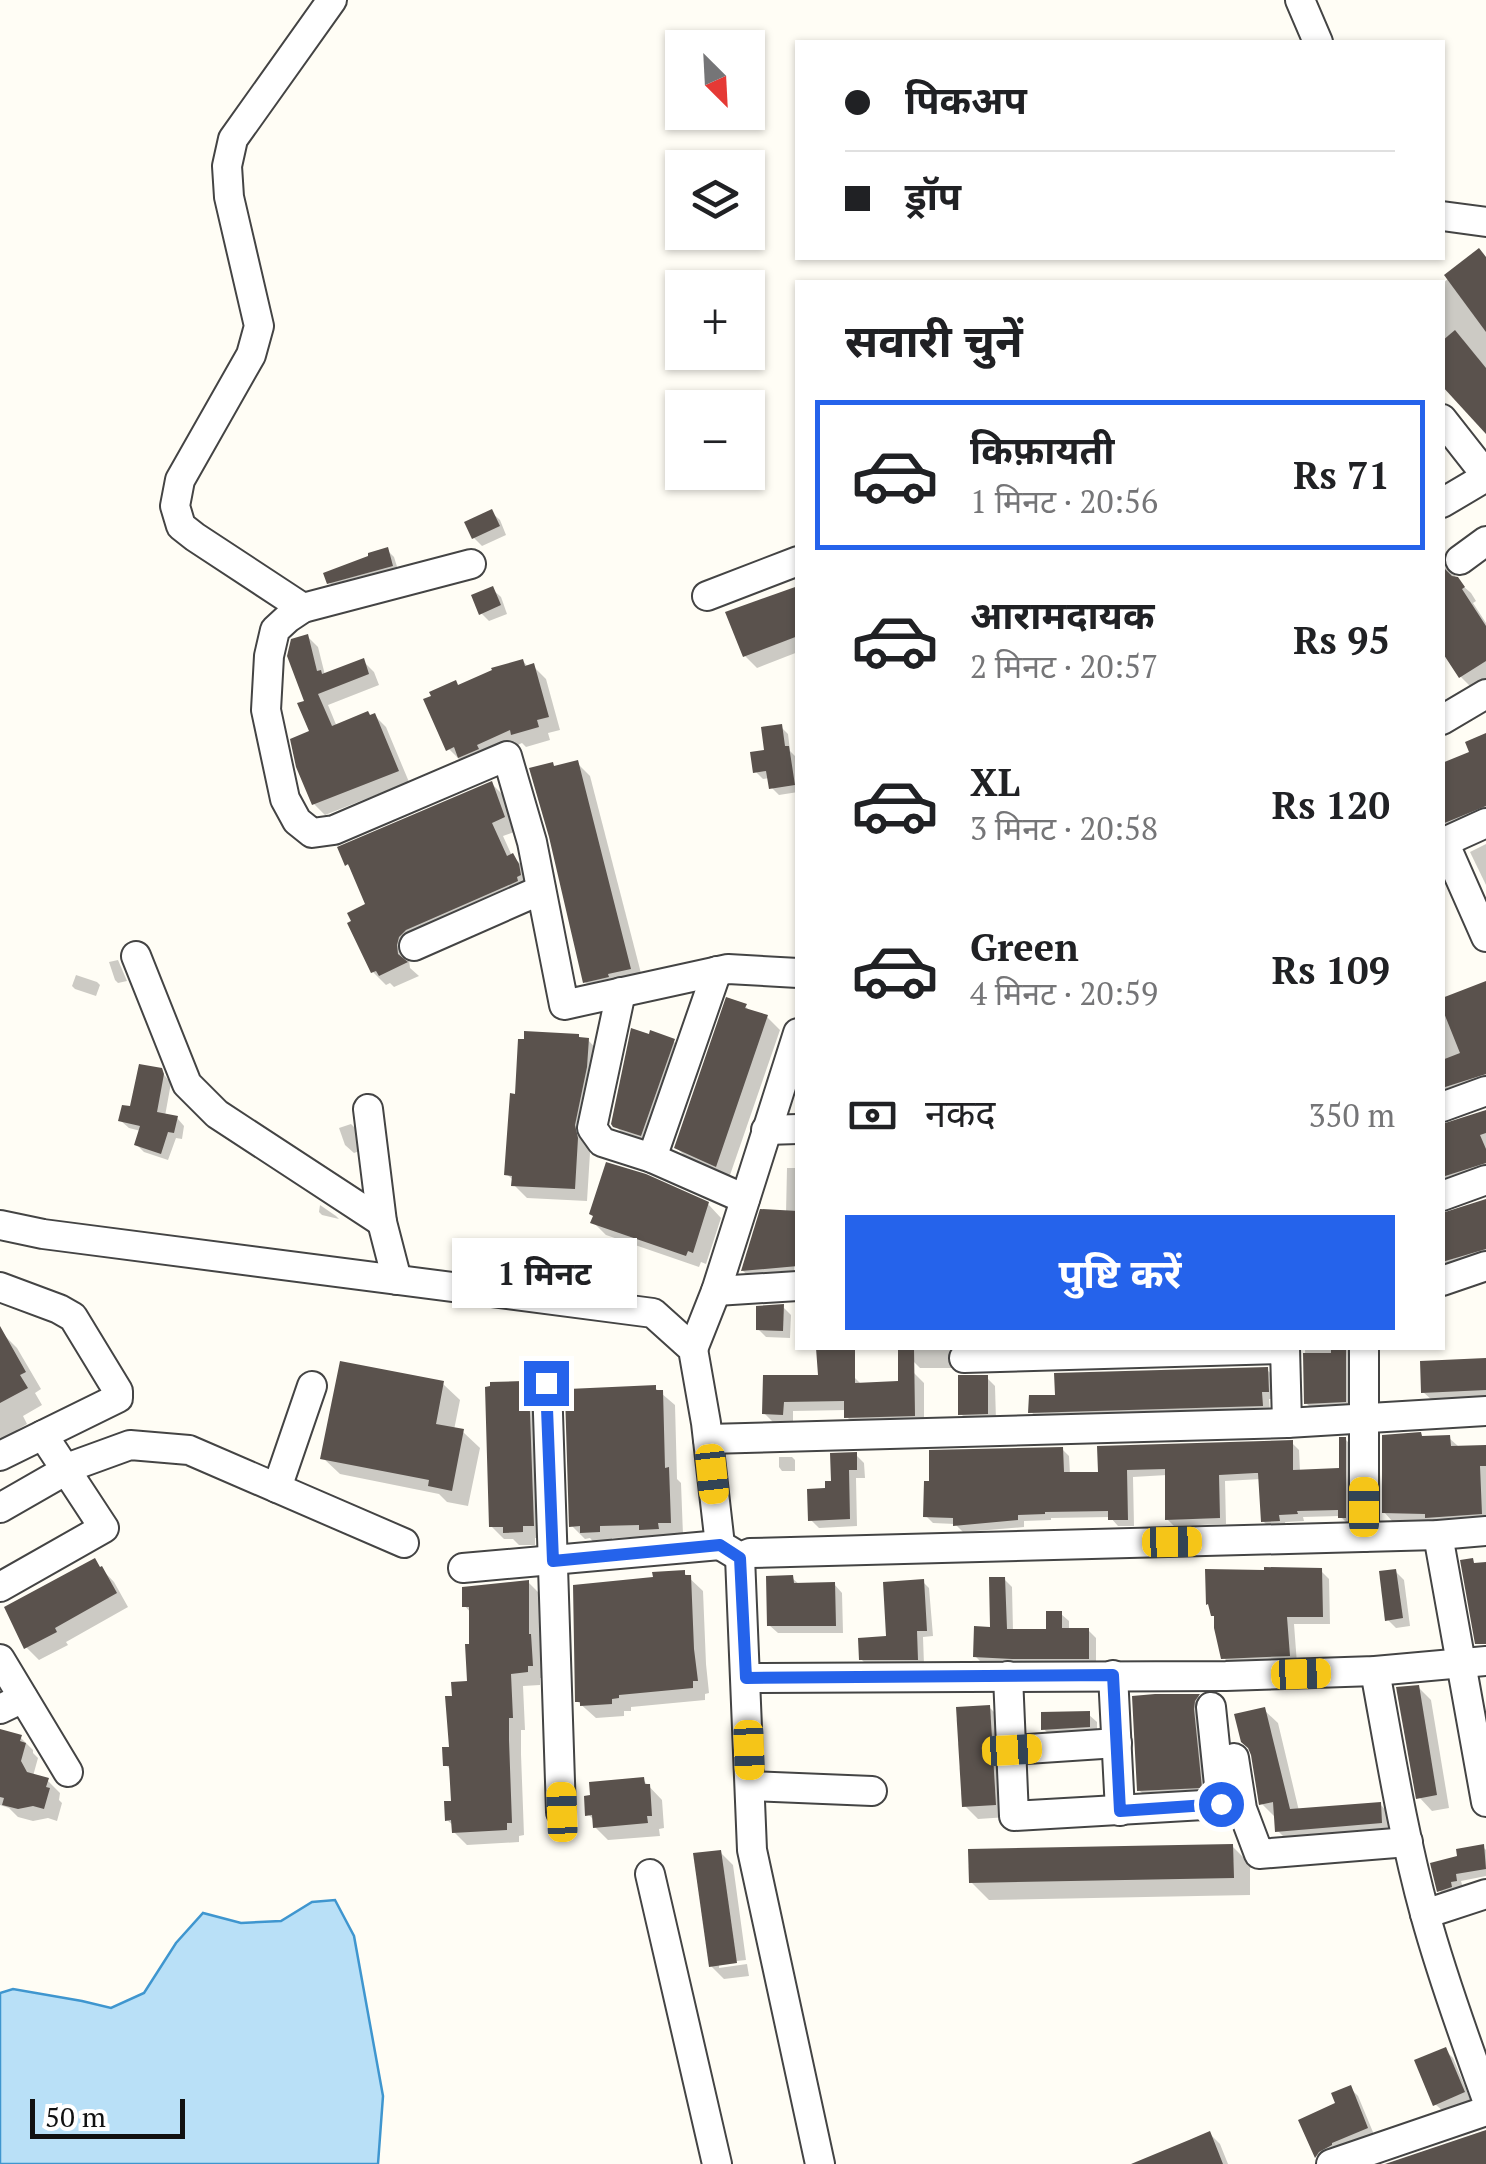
<!DOCTYPE html>
<html lang="hi">
<meta charset="utf-8">
<style>
:root{--surface:#fff;--page:#f2f2f2;--text:#202124;--muted:#757577;--line:#e0e0e0;--accent:#2563eb}
body{margin:0;font-family:"PT Serif","Noto Sans Devanagari",serif;background:var(--page);color:var(--text);height:100vh;display:flex;flex-direction:column;font-size:38px;white-space:nowrap}
*{box-sizing:border-box;margin:0}
p{font-size:32px;color:var(--muted)}
.icon{flex:none;width:55px;height:55px;fill:none;stroke:currentColor;stroke-width:2;stroke-linecap:round;stroke-linejoin:round}
.map{position:relative;flex:1;overflow:hidden}
.sheet{position:absolute;left:795px;top:280px;width:650px;height:1070px;display:flex;flex-direction:column;background:var(--surface);border-radius:0px;box-shadow:0 2px 8px #0004}
.sheet>*{flex:none}
.hud{position:absolute;left:795px;top:40px;width:650px;height:220px;border-radius:0px;box-shadow:0 2px 8px #0004;display:grid;align-content:center;height:220px;padding:0 50px;background:var(--surface)}
.needle{width:65px;rotate:156deg}
.fabs{position:absolute;left:665px;top:30px;display:grid;gap:20px}
.fabs a{display:grid;place-items:center;width:100px;height:100px;border-radius:0px;background:var(--surface);box-shadow:0 2px 8px #0004;font-size:50px}
.scale{position:absolute;left:30px;bottom:25px;width:155px;box-sizing:border-box;padding-left:10px;border:5px solid #111;border-top:0;font-size:28px;line-height:35px;white-space:nowrap;color:#111;-webkit-text-stroke:8px #fff;paint-order:stroke}
.end{position:absolute;width:45px;height:45px;margin:-22px;border:12px solid #2563eb;background:#fff;box-shadow:0 0 0 5px #fff}
.from{border-radius:50%}
.bubble{position:absolute;height:70px;border-radius:0px;background:var(--surface);box-shadow:0 2px 8px #0004;font-size:32px;font-weight:700;line-height:70px;text-align:center}
.car{position:absolute;width:30px;height:60px;margin:-30px -15px;border-radius:12px;box-shadow:0 0 8px 2px #0007;background:linear-gradient(#f5c518 24%,#345 0 40%,#f5c518 0 76%,#345 0 86%,#f5c518 0)}
.hud b{display:flex;align-items:center;gap:35px;height:95px;font-size:38px}
.hud b+b{border-top:2px solid var(--line)}
.hud i{width:25px;height:25px;background:var(--text)}
ul{padding:0;list-style:none}
li{display:flex;align-items:center;gap:30px;height:150px;margin:0 20px 15px;padding:0 30px;border:5px solid transparent;border-radius:0px}
li div{flex:1}
li b{display:block;font-size:38px}
li em{font-style:normal;font-weight:700}
li.selected{border-color:var(--accent)}
li>.icon{width:90px;height:90px;stroke-width:1.5}
h2{padding:0 50px;font-size:45px;line-height:120px}
.pay{display:flex;align-items:center;gap:25px;height:110px;padding:0 50px;font-size:38px}
.pay p{margin-inline-start:auto}
.cta{display:flex;gap:20px;margin-top:auto;padding:20px 50px}
.cta a{flex:1;height:115px;border-radius:0px;background:var(--accent);color:#fff;font-size:40px;font-weight:700;line-height:115px;text-align:center}
.map>svg:first-child{display:block}
.water{fill:#b9e0f7;stroke:#3f96cf;stroke-width:2.5}
.shadow{fill:#0003}
.building{fill:#5a524d}
.lines{fill:none;stroke-linecap:round;stroke-linejoin:round}
.minor-casing{stroke:#444;stroke-width:32}
.minor{stroke:#fff;stroke-width:28}
.route{stroke:#2563eb;stroke-width:12}
</style>
<div class="map">
<svg width="1486" height="2164" viewBox="0 0 1486 2164">
<rect width="100%" height="100%" fill="#fffdf5"/>
<path class="water" d="M335,1900l19,36 29,160 -5,68h-378v-171l13,-4 69,12 29,7 33,-15 32,-50 27,-30 38,10 40,-2 31,-19z"/>
<g class="shadow">
<path d="M1486,259v172l-44,-55v-92l7,-6z"/>
<path d="M491,512l9,8 6,15 -24,11 -8,-8z"/>
<path d="M387,550l7,7 5,16 -63,17 -7,-8z"/>
<path d="M1442,552l14,18 -1,9 16,14 5,8 -3,2 13,20v59l-12,8 -13,-13 -19,-29z"/>
<path d="M798,588v64l-41,16 -12,-12z"/>
<path d="M492,589l9,8 6,17 -18,7 -8,-8z"/>
<path d="M307,636l11,11 7,28 38,-14 11,11 5,13 -51,20 9,22 38,-11 11,11 23,55 -84,33 -11,-11 -2,-72 -5,-30z"/>
<path d="M523,661l5,6 5,-1 13,13 14,51 -12,3 2,7 -24,7 -4,-4 -34,15 -26,4 -13,-13 11,-62z"/>
<path d="M781,727l7,7 2,17 5,5 3,36 -19,3 -7,-7 -2,-10 -7,1 -7,-7z"/>
<path d="M1486,736v79l-44,22v-70l30,-14z"/>
<path d="M577,763l13,13 53,205 -45,14 -13,-13 -29,-214z"/>
<path d="M492,784l13,13 12,34 -14,5 9,20 14,13 6,19 -120,62 -3,10 1,8 9,8 -25,11 -4,-4 -4,2 -13,-13 -5,-67 -14,-34 -7,-7z"/>
<path d="M1486,844v41l-16,-33z"/>
<path d="M118,960l9,21 -9,2 -3,-3 -6,-18z"/>
<path d="M76,975l21,7 3,3 -4,11 -21,-7 -3,-3z"/>
<path d="M1486,984v99l-44,18v-89h5z"/>
<path d="M745,1006l6,6 16,5 13,13 -51,148 -39,-17 -13,-13z"/>
<path d="M578,1036l4,4h6l13,14 -14,86 3,13 -3,48 -60,-3 -13,-13v-4l-7,-7 10,-78z"/>
<path d="M673,1041l14,13 -33,94 -25,-9 -16,-15z"/>
<path d="M160,1070l11,13 -6,33 12,2 7,8 -2,13 -6,-1 -8,22 -24,-8 -7,-7 4,-14 -12,-3 -8,-7 11,-12z"/>
<path d="M1486,1112v60l-44,16v-62z"/>
<path d="M351,1124l8,8 3,18 -8,3 -9,-8 -6,-17z"/>
<path d="M787,1168h11v53h-3l-1,56 -41,3 -10,-9 43,-58z"/>
<path d="M1486,1201v57l-44,16v-59z"/>
<path d="M708,1204l13,14 -15,46 -5,-2 -2,5 -93,-32 -13,-13z"/>
<path d="M320,1205l16,11 3,3 -17,-4 -3,-3z"/>
<path d="M518,1250l13,3 3,3 -3,17 -12,-2 -4,-3z"/>
<path d="M783,1307l8,8 -1,23 -24,-1 -8,-8z"/>
<path d="M0,1331l17,17 24,41 -6,4 7,12 -19,11 4,8 -10,6 5,10 -22,12z"/>
<path d="M819,1348h32l2,28 9,9 39,-1 13,-11 10,10v42l-67,2 -10,-10 -1,-7 -53,1v13h-18l-11,-11 56,-35z"/>
<path d="M910,1348h53l-7,20h-36l-10,-10z"/>
<path d="M1305,1348h53l-4,61 -39,3 -9,-9z"/>
<path d="M1486,1361v37l-54,2 -9,-8z"/>
<path d="M1267,1370l8,7v22h-6l1,14 -231,6 -8,-7 27,-14z"/>
<path d="M986,1377l9,9 1,35 -27,1 -8,-8z"/>
<path d="M522,1383l19,18 5,137h-11v7h-16l-6,-6h-9l-13,-13z"/>
<path d="M443,1384l17,16 -6,30 9,2 17,16 -12,58 -21,-4 -8,-8 -99,-20 -17,-16z"/>
<path d="M655,1388l20,17 2,74 4,4 2,52h-13l1,6 -17,1 -5,-5 -37,1v6l-16,1 -6,-7 -5,1 -13,-13z"/>
<path d="M1449,1438l9,8 28,1v74l-50,4 -4,-4h-40l-8,-9 40,-73z"/>
<path d="M1346,1440l7,7v77h-5l-8,-8 -37,1 1,4 -19,1 1,5 -16,1 -7,-7 -2,-42 -36,2 1,43 -52,2 -7,-7v-44l-34,2 1,49h-16l-8,-9 -59,1v2l-27,1v6l-61,5 -8,-8 -22,-1 -7,-7 136,-67 7,7 1,18h30l192,-31 7,7 1,22 41,-1z"/>
<path d="M856,1455l8,8 1,15h-9l1,48 -38,2 -8,-8 17,-30z"/>
<path d="M779,1457h13l3,3v11h-13l-3,-4z"/>
<path d="M94,1561l20,21 14,25 -62,35 2,3 -29,15 -13,-13z"/>
<path d="M1321,1571l8,8 1,45h-36l3,40 -65,2 -9,-9 -7,-39z"/>
<path d="M1395,1571l9,9 6,46 -14,2 -8,-8z"/>
<path d="M684,1573l19,18 3,73 3,29 -4,1v6l-74,7v4h-7v5l-28,2 -19,-17z"/>
<path d="M792,1578l8,7 34,-1 8,9 1,40h-65l-9,-8z"/>
<path d="M1004,1579l8,8 1,44h35l13,-17 8,7v10l19,-1 8,8v28l-113,-2 -8,-8 17,-27z"/>
<path d="M528,1582l13,13 4,83h-5v7l-17,1 2,44h-4v24l3,81 -5,1v6l-52,3 -13,-13v-6l-7,-6 6,-17 -1,-32 -6,-6 6,-16 3,-51 15,-15 1,-70 -6,-7z"/>
<path d="M923,1582l6,6 4,48 -10,1 1,28 -56,1 -7,-7 27,-20z"/>
<path d="M1418,1687l13,13 18,108 -17,3 -13,-14z"/>
<path d="M1199,1696l12,12 3,92 -62,3 -13,-13 -5,-92z"/>
<path d="M990,1708l13,13 5,96 -30,2 -13,-13z"/>
<path d="M1264,1710l14,13 21,88 81,-7 13,14 1,17 -103,9 -13,-13 -3,-14 -13,-13z"/>
<path d="M1088,1714l9,8v13l-45,3 -8,-9z"/>
<path d="M0,1734l20,3 13,13v3l5,5 -5,18 14,4 13,13 -1,7 3,3 -5,18 -9,-3 -15,3 -15,-4 -9,-9 -9,-3z"/>
<path d="M643,1780l19,20 2,28 -5,1 1,7 -52,4 -13,-13v-6l-7,-7z"/>
<path d="M1232,1846l18,18v31l-261,5 -18,-18z"/>
<path d="M1483,1847l3,3v26l-25,5 2,7 -17,9 -7,-7z"/>
<path d="M720,1852l13,13 13,95 -27,3v5l28,-4 2,12 -25,3 -13,-13z"/>
<path d="M1445,2050l8,8 18,43 -27,11 -9,-8z"/>
<path d="M1350,2088l8,8 17,41 -51,27 -7,-7 -15,-36 37,-17z"/>
<path d="M1210,2134l10,10 8,20h-91z"/>
</g>
<g class="building">
<path d="M1479,248l7,9v75l-42,-57z"/>
<path d="M1455,330l31,38v66l-44,-48v-45z"/>
<path d="M492,509l8,17 -28,13 -8,-17z"/>
<path d="M388,547l5,19 -66,18 -4,-11 45,-17v-3z"/>
<path d="M1442,553l3,16 7,7 6,1 7,10 -3,2 24,37v35l-27,17 -17,-26z"/>
<path d="M493,586l8,19 -22,10 -8,-20z"/>
<path d="M798,586v50l-55,21 -18,-45z"/>
<path d="M308,634l9,37 4,-1 1,4 42,-16 5,16 -51,20 14,32 36,-15 2,4 5,-2 24,58 -87,34 -16,-38 -6,-28 19,-8 -12,-28 7,-2 -17,-45 4,-17z"/>
<path d="M523,659l2,7 9,-3 15,54 -12,3 2,7 -28,8 -1,-5 -33,15 2,4 -21,9 -4,-11 -8,4 -23,-52 8,-3 -2,-4 27,-12 2,5 34,-15 -1,-2z"/>
<path d="M782,724l3,22h4l6,39 -26,4 -3,-18 -13,2 -3,-21 14,-2 -3,-23z"/>
<path d="M1486,733v73l-44,18v-61l27,-11 -4,-10z"/>
<path d="M578,760l53,209 -23,5 1,3 -26,6 -34,-146 -20,-69 24,-6 1,4z"/>
<path d="M492,781l13,36 -13,6 15,33 6,-3 6,11 2,11 -4,2 1,4 -112,49 -7,7 -2,8 1,9 10,8 -29,14 -3,-5 -5,2 -24,-50 4,-2 -4,-8 18,-9 -17,-40 -3,2 -8,-19z"/>
<path d="M1486,981v93l-44,14v-28l18,-7 -18,-45v-10z"/>
<path d="M726,997l21,7 -2,4 23,7 -52,152 -42,-19z"/>
<path d="M631,1028l18,6 1,-4 25,9 -34,97 -28,-9 -2,-3z"/>
<path d="M524,1031l55,3v3l10,1 -2,29 -12,58 3,13 -3,51 -64,-3 1,-10 -8,-1 6,-82 5,1 3,-55h6z"/>
<path d="M139,1064l23,4 2,6 -7,38 21,4 -4,17 -6,-1 -7,22 -27,-9 6,-19 -22,-5 4,-16 8,1z"/>
<path d="M1486,1110v23l-6,2 6,14v14l-44,14v-53z"/>
<path d="M606,1162l40,12 63,28 -16,51 -5,-2 -2,5 -96,-33 3,-7 -4,-2z"/>
<path d="M1486,1199v50l-44,13v-49z"/>
<path d="M760,1209l38,2v55l-57,5z"/>
<path d="M784,1304l-1,27 -27,-1v-24z"/>
<path d="M0,1326l26,46 -6,3 8,13 -28,15z"/>
<path d="M816,1348h39v35l43,-2v-33h16l1,68 -71,2v-17l-60,1 -1,13 -21,-1 1,-39h55z"/>
<path d="M1331,1349h15v53l-42,2 -1,-51h28z"/>
<path d="M1486,1358v32l-65,3 -1,-32z"/>
<path d="M340,1361l104,20 -8,43 28,5 -12,62 -24,-5 1,-6 -109,-21z"/>
<path d="M1268,1367l1,25h-7l1,14 -235,7 1,-18h26l-1,-22z"/>
<path d="M958,1375h30v39l-30,1z"/>
<path d="M523,1381v5l6,-1 5,141h-11v6l-20,1v-6h-14l-4,-140 5,-1v-4z"/>
<path d="M656,1385v5h7l2,78 4,-1 2,56h-13l1,6 -20,1v-5l-39,1v6l-20,1v-7l-11,1 -4,-133h3v-5z"/>
<path d="M1421,1432l1,4 28,-1 1,11 35,-1v21h-6l2,48 -57,4v-4l-43,-1v-78z"/>
<path d="M1339,1437h7v81h-8v-8l-41,1 1,3 -19,1 1,6 -19,1 -3,-49h-3l-36,2 1,43 -55,2v-51l-38,1 1,50h-20v-9l-63,1v2l-27,1v5l-65,6v-8l-30,-1 1,-36h5v-31l134,-3 1,25h34l-1,-26 196,-6v30l46,-2z"/>
<path d="M857,1452v18h-8l1,49 -42,2 -1,-32 18,-1v-7h6l-1,-28z"/>
<path d="M95,1558l5,9 2,-1 15,27 -62,35 2,4 -33,17 -20,-42z"/>
<path d="M1473,1558l1,5 12,-1v82h-11l-15,-84z"/>
<path d="M1264,1567l58,1 1,49h-36l3,39 -69,3 -7,-31v-12h-3l-3,-12 -2,1 -1,-36 59,1z"/>
<path d="M1396,1569l7,49 -18,3 -6,-50z"/>
<path d="M685,1570v5h6l3,74 4,32h-5v7l-74,7v3l-7,1v5l-32,2v-4h-5l-2,-117 80,-8 -1,-5z"/>
<path d="M793,1575l1,8 41,-1 1,44h-69l-1,-50z"/>
<path d="M989,1577h16l2,52h39v-18h16v17h27v31h-77l-39,-2 1,-31 16,1z"/>
<path d="M924,1579l3,52h-10l1,29h-59l-1,-22 28,-2 -3,-54z"/>
<path d="M529,1580v54h2l2,32h-5v6l-17,2 2,44h-4v22l3,83h-5v7l-55,3 -1,-13 -6,1 -1,-20h7l-2,-35h-6l-1,-19h7l-4,-51h7l-1,-14 16,-1 -2,-37h4v-37h-7v-20z"/>
<path d="M1419,1685l18,110 -21,4 -20,-112z"/>
<path d="M1155,1694h45l-5,7 -1,8 8,79 -65,3 -5,-95z"/>
<path d="M990,1705l6,100 -34,2 -6,-100z"/>
<path d="M1265,1707l25,102 91,-7 1,21 -107,9 -2,-30 -14,3 -8,-50 -3,-7 -7,-6 -7,-28z"/>
<path d="M1090,1711v16l-49,3v-18z"/>
<path d="M0,1729l22,6 -2,6 6,2 -5,18 6,11 22,6 -3,9 4,1 -6,21 -11,-3 -15,3 -16,-4 2,-7 -4,-1z"/>
<path d="M644,1777l1,7h5l2,32h-5l1,7 -55,5 -1,-13 -7,1 -1,-20 6,-1 -1,-13z"/>
<path d="M1233,1844l1,34 -265,5 -1,-34z"/>
<path d="M1484,1844l2,25 -30,5 1,7 -6,1 1,5 -15,5 -7,-29 27,-7 -1,-7z"/>
<path d="M721,1850l16,113 -28,4 -16,-114z"/>
<path d="M1446,2047l19,45 -32,14 -19,-46z"/>
<path d="M1351,2085l17,43 -36,15v2l-13,7 -4,6 -17,-38 37,-17 -4,-10z"/>
<path d="M1486,2130v34h-101z"/>
<path d="M1210,2131l13,33h-92l58,-24z"/>
</g>
<g class="lines">
<defs>
<g id="minor">
<path d="M1300,0l18,42"/>
<path d="M1442,216l44,6"/>
<path d="M1442,419l44,56"/>
<path d="M1442,503l44,-26"/>
<path d="M1460,560l26,-19"/>
<path d="M471,564l-168,44 -15,10 -13,12 -6,26 -3,54 19,89 12,22 15,12 22,-3 173,-74 25,86 32,163 164,-36 70,4"/>
<path d="M707,596l91,-35"/>
<path d="M303,608l-108,-71 -14,-11 -6,-20 5,-26 71,-125 8,-29 -30,-129 -2,-31 6,-27 99,-139"/>
<path d="M1442,720l44,-26"/>
<path d="M1444,842l42,95"/>
<path d="M1442,843l44,-20"/>
<path d="M414,946l127,-56"/>
<path d="M136,956l51,128 30,30 165,108"/>
<path d="M621,992l-29,136 10,14 50,16 93,41"/>
<path d="M1442,1107l44,-16"/>
<path d="M368,1109l14,113 15,58"/>
<path d="M766,1130l32,-1"/>
<path d="M652,1158l65,-187"/>
<path d="M1442,1196l44,-16"/>
<path d="M0,1225l43,9 610,79 40,36 13,74 14,122 20,12 10,-4 688,-18 48,-4"/>
<path d="M1442,1281l44,-15"/>
<path d="M0,1287l59,22 14,8 45,74v7l-118,58"/>
<path d="M716,1291l82,-5"/>
<path d="M1285,1348l2,75"/>
<path d="M693,1349l23,-58 82,-258"/>
<path d="M964,1358l321,-9"/>
<path d="M547,1383l14,429"/>
<path d="M708,1439l579,-16 199,-12"/>
<path d="M277,1488l35,-102"/>
<path d="M0,1508l75,-43 55,-20 59,5 215,93"/>
<path d="M1438,1535l48,267"/>
<path d="M1364,1537v-189"/>
<path d="M740,1557l12,293 68,314"/>
<path d="M463,1568l257,-23"/>
<path d="M0,1587l104,-59 -61,-93"/>
<path d="M0,1659l68,113"/>
<path d="M1375,1671c15,81 28,163 50,243 17,62 39,123 61,183"/>
<path d="M1113,1675l7,136"/>
<path d="M1008,1676l6,140 207,-12 -10,-97"/>
<path d="M746,1678l480,-2 149,-5 111,-10"/>
<path d="M0,1709l23,-11"/>
<path d="M1011,1750l106,-7"/>
<path d="M1234,1758l8,51 17,45 149,-12"/>
<path d="M750,1786l122,5"/>
<path d="M650,1874l67,290"/>
<path d="M1425,1914l61,-20"/>
<path d="M1331,2164l155,-53"/>
</g>
</defs>
<use href="#minor" class="minor-casing"/>
<use href="#minor" class="minor"/>
</g>
<g class="lines">
<path class="route" d="M546,1383l7,178 167,-16 20,13 6,120 367,-3 7,136 101,-7"/>
</g>
</svg>
<div class="fabs">
<a><svg class="needle" viewBox="-14 -14 28 28"><path d="M0-13l5 13h-10z" fill="#e53935"/><path d="M0 13l5-13h-10z" fill="#757577"/></svg></a>
<a><svg class="icon" aria-label="layers" viewBox="0 0 24 24"><path d="M12 4l9 5-9 5-9-5zM3 14l9 5 9-5"/></svg></a>
<a>+</a>
<a>−</a>
</div>
<div class="scale">50 m</div>
<i class="end from" style="left:1221px;top:1804px"></i>
<i class="end" style="left:546px;top:1383px"></i>
<div class="bubble" style="left:452px;top:1238px;width:185px">1 मिनट</div>
<i class="car" style="left:712px;top:1474px;rotate:174deg"></i>
<i class="car" style="left:1364px;top:1507px;rotate:0deg"></i>
<i class="car" style="left:1172px;top:1542px;rotate:89deg"></i>
<i class="car" style="left:1301px;top:1674px;rotate:88deg"></i>
<i class="car" style="left:749px;top:1750px;rotate:178deg"></i>
<i class="car" style="left:1012px;top:1750px;rotate:87deg"></i>
<i class="car" style="left:562px;top:1812px;rotate:358deg"></i>
<div class="hud">
<b><i class="from"></i>पिकअप</b>
<b><i></i>ड्रॉप</b>
</div>
<section class="sheet">
<h2>सवारी चुनें</h2>
<ul>
<li class="selected"><svg class="icon" aria-label="car" viewBox="0 0 24 24"><path d="M5 17H2v-5l4-1 3-4h7l3 4 3 1v5h-3M9 17h6M6 11h13"/><circle cx="7" cy="17" r="2"/><circle cx="17" cy="17" r="2"/></svg><div><b>किफ़ायती</b><p>1 मिनट · 20:56</p></div><em>Rs 71</em></li>
<li><svg class="icon" aria-label="car" viewBox="0 0 24 24"><path d="M5 17H2v-5l4-1 3-4h7l3 4 3 1v5h-3M9 17h6M6 11h13"/><circle cx="7" cy="17" r="2"/><circle cx="17" cy="17" r="2"/></svg><div><b>आरामदायक</b><p>2 मिनट · 20:57</p></div><em>Rs 95</em></li>
<li><svg class="icon" aria-label="car" viewBox="0 0 24 24"><path d="M5 17H2v-5l4-1 3-4h7l3 4 3 1v5h-3M9 17h6M6 11h13"/><circle cx="7" cy="17" r="2"/><circle cx="17" cy="17" r="2"/></svg><div><b>XL</b><p>3 मिनट · 20:58</p></div><em>Rs 120</em></li>
<li><svg class="icon" aria-label="car" viewBox="0 0 24 24"><path d="M5 17H2v-5l4-1 3-4h7l3 4 3 1v5h-3M9 17h6M6 11h13"/><circle cx="7" cy="17" r="2"/><circle cx="17" cy="17" r="2"/></svg><div><b>Green</b><p>4 मिनट · 20:59</p></div><em>Rs 109</em></li>
</ul>
<div class="pay"><svg class="icon" aria-label="cash" viewBox="0 0 24 24"><path d="M3 7h18v10H3z"/><circle cx="12" cy="12" r="2"/></svg>नकद<p>350 m</p></div>
<div class="cta"><a>पुष्टि करें</a></div>
</section>
</div>
